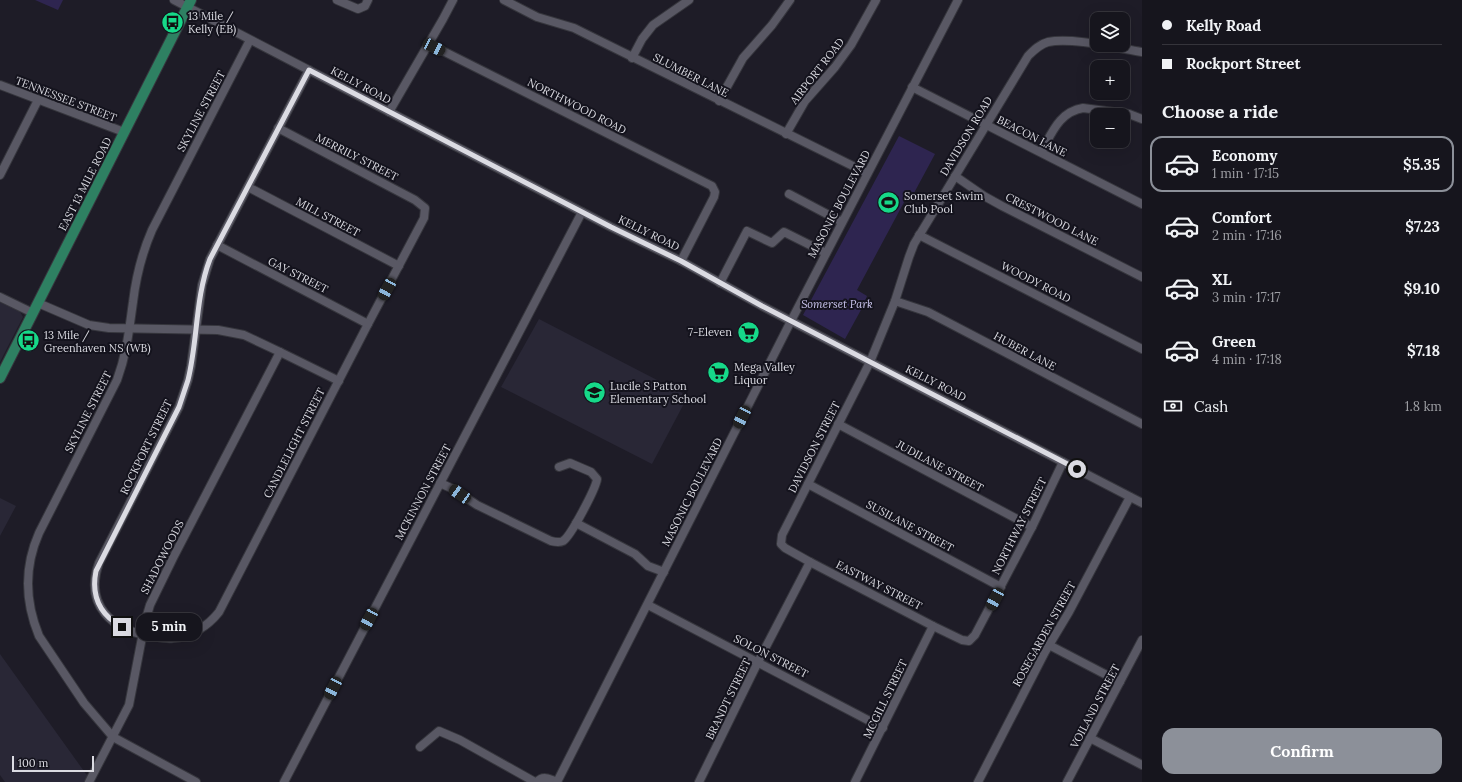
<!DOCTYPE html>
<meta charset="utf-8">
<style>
:root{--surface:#16151d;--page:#23222a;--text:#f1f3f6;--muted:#9e9fa4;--line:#35343b;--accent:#8c9099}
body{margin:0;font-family:Lora,serif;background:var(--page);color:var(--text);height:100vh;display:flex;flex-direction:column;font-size:15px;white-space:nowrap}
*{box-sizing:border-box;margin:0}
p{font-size:13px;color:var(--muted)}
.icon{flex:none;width:22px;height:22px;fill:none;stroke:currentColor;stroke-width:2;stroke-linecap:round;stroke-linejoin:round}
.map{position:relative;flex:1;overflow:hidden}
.side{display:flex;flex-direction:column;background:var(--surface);width:320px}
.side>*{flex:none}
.banner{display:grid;align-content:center;height:88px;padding:0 20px;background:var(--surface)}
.buttons{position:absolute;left:1090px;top:12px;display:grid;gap:8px}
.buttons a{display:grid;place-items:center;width:40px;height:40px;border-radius:8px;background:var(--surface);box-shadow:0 4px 16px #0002,0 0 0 1px var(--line);font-size:20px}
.scale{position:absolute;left:12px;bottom:10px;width:82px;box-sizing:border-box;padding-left:4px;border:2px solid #dbdbe2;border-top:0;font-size:11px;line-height:14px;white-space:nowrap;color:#dbdbe2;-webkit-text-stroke:3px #14131d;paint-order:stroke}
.end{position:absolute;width:18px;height:18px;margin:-9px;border:5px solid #dbdbe2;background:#111;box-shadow:0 0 0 2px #111}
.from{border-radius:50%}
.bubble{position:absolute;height:28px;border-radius:12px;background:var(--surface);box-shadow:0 4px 16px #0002,0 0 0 1px var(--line);font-size:13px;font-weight:700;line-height:28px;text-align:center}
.car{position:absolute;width:12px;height:24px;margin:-12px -6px;border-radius:5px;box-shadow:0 0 3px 1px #0007;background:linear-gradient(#222 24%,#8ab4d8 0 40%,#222 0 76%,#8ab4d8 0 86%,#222 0)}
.banner b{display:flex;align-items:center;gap:14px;height:38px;font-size:15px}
.banner b+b{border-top:1px solid var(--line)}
.banner i{width:10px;height:10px;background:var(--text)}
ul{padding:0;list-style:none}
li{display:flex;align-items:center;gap:12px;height:56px;margin:0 8px 6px;padding:0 12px;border:2px solid transparent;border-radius:12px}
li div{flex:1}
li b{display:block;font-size:15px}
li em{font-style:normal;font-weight:700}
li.on{border-color:var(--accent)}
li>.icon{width:36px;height:36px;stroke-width:1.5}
h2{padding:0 20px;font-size:18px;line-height:48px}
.pay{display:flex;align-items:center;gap:10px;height:44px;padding:0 20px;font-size:15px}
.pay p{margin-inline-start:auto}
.button{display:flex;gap:8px;margin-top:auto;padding:8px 20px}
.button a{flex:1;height:46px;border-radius:12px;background:var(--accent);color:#fff;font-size:16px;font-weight:700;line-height:46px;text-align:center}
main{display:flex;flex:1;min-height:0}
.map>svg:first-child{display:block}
.built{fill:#292736}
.green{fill:#2e2550}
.water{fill:#0a0027}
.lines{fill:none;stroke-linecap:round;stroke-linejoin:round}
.minor-casing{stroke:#36363d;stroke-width:10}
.major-casing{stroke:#36363d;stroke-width:12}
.minor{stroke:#595864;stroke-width:8}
.major{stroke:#2e8062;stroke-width:10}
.route{stroke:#dbdbe2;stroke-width:5}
.labels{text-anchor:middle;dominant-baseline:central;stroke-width:4;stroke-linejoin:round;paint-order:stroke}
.poi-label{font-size:11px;fill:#dbdbe2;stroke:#14131d;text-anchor:start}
.street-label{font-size:11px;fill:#dbdbe2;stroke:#14131d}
.park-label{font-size:11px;font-style:italic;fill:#cbc6ef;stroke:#14131d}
</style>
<main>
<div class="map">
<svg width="1142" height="782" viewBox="0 0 1142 782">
<rect width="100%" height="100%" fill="#1e1c27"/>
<g class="built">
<path d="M0,301l19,9 4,7 -23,45z"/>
<path d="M539,319l149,77 -36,68 -151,-77z"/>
<path d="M0,498l16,8 -16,30z"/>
<path d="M0,654l86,120 10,8h-91l-5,-7z"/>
</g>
<g class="green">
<path d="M35,0h28l-5,10z"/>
<path d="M899,136l36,18 -21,39 -4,-2 -53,99 10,6 -5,12 -17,31 -42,-24z"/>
</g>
<path class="water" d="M888,191l11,6 -9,17 -11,-6z"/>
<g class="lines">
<defs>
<g id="minor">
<path d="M174,0l437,227 70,34 81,45 380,197"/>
<path d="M337,0l21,9 7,-3 3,-6"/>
<path d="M504,0l33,17 37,11 14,7 279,138"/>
<path d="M429,44l283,142 3,6 -1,5 -33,64"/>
<path d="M632,58l10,-19 11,-14 36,-25"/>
<path d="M0,85l124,47"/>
<path d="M912,87l230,117"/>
<path d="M719,101l24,-43 29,-33 18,-25"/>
<path d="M389,112l54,-93 10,-19"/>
<path d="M278,128l137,72 10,8 -1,10 -56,106 -149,288c-11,14 -28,25 -46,26 -7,1 -15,-1 -21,-2 -40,-5 -68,-31 -53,-73l80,-156 9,-27 3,-14 11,-81 8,-26 99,-189"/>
<path d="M786,134l19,-33 30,-34 16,-22 25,-45"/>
<path d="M1041,152c11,-19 18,-40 42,-44l46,6 13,5"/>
<path d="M0,175l38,-75"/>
<path d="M955,176l29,20 18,10 140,71"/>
<path d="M248,187l151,79"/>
<path d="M789,194l53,28"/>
<path d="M919,235l223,114"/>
<path d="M217,245l151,79"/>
<path d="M720,283l27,-52 25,12 12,-11 42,21"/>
<path d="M0,297l33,16"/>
<path d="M895,301l33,11 214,112"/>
<path d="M38,303l51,22 20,3 109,2 26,5 36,17 59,29"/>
<path d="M838,424l194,103"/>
<path d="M1063,462l-31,65 -57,108 -6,6 -7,-1 -29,-14 -123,-64 -25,-14 -4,-4 1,-9 88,-173 25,-61 14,-44 5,-13 114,-188c6,-6 12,-12 20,-14 24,-5 69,6 94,10"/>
<path d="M440,483l13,6 24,16 74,36c4,1 8,2 12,0 8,-5 33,-53 34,-62l-6,-7 -21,-9 -11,4"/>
<path d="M808,484l193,103"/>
<path d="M576,523l59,31 13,12 16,6"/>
<path d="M648,605l235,123"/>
<path d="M1049,645l71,37"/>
<path d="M1090,738l52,27"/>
<path d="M420,747l19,-16 21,9 75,42"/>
<path d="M89,782l40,-77 16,-83 5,-17 23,-47 107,-206"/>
<path d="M196,782l-83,-45 -29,-34 -45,-67c-14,-34 -15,-69 0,-103l78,-153c10,-27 12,-50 16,-78 3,-25 9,-49 19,-72l98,-190"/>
<path d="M284,782l298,-570"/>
<path d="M537,782c6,-7 13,-3 20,0"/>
<path d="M557,782l234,-461 167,-321"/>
<path d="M699,782l59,-120 52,-100"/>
<path d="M855,782l78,-156"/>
<path d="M978,782l67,-130 24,-40 61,-115"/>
<path d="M1067,782l75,-142"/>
</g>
<path id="major" d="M0,378l191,-378"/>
</defs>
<use href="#minor" class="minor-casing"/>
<use href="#major" class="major-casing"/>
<use href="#minor" class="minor"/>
<use href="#major" class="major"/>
</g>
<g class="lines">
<path class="route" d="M122,627c-22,-12 -31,-31 -26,-56l83,-164c3,-9 6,-18 9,-27 10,-40 7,-82 22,-121l99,-189 302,157 70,34 81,45 315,163"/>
</g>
<defs>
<symbol id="bus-disc" viewBox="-11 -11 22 22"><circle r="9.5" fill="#16d989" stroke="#14131d"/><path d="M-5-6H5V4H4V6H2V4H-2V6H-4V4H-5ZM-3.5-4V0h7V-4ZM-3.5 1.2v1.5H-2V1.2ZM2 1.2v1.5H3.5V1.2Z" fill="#111"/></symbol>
<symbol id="stadium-disc" viewBox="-11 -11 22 22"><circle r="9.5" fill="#16d989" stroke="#14131d"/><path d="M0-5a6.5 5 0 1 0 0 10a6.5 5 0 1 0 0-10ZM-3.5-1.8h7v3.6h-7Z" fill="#111"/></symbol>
<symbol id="supermarket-disc" viewBox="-11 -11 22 22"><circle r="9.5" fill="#16d989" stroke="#14131d"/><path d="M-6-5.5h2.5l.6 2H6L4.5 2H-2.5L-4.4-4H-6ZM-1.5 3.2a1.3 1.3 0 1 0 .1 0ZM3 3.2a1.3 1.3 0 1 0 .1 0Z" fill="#111"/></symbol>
<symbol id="school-disc" viewBox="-11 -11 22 22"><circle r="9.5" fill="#16d989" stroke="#14131d"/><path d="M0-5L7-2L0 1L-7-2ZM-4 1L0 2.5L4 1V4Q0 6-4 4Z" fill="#111"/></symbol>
</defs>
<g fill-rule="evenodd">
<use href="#bus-disc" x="160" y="10" width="25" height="25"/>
<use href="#stadium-disc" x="876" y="190" width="25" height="25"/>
<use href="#supermarket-disc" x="736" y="320" width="25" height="25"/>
<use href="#bus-disc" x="16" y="328" width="25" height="25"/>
<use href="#supermarket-disc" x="706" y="360" width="25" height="25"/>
<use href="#school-disc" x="582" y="380" width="25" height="25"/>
</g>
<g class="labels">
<g class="poi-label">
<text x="188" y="16">13 Mile /<tspan x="188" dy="13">Kelly (EB)</tspan></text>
<text x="904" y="196">Somerset Swim<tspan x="904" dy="13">Club Pool</tspan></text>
<text x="732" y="332" text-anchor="end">7-Eleven</text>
<text x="44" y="335">13 Mile /<tspan x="44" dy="13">Greenhaven NS (WB)</tspan></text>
<text x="734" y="367">Mega Valley<tspan x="734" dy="13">Liquor</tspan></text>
<text x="610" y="386">Lucile S Patton<tspan x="610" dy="13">Elementary School</tspan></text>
</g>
<g class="street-label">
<text transform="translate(817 71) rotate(-52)">AIRPORT ROAD</text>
<text transform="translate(691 75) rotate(27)">SLUMBER LANE</text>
<text transform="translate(361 85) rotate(28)">KELLY ROAD</text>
<text transform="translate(66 99) rotate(21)">TENNESSEE STREET</text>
<text transform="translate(577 106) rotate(27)">NORTHWOOD ROAD</text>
<text transform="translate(201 111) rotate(-62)">SKYLINE STREET</text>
<text transform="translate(966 136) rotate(-59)">DAVIDSON ROAD</text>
<text transform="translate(1032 136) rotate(27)">BEACON LANE</text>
<text transform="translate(357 157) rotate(27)">MERRILY STREET</text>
<text transform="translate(85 184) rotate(-63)">EAST 13 MILE ROAD</text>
<text transform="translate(839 204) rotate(-62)">MASONIC BOULEVARD</text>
<text transform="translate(328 217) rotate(28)">MILL STREET</text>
<text transform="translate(1052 219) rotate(27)">CRESTWOOD LANE</text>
<text transform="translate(649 233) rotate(26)">KELLY ROAD</text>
<text transform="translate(298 275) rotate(27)">GAY STREET</text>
<text transform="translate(1036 282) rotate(27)">WOODY ROAD</text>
<text transform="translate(1025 351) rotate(28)">HUBER LANE</text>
<text transform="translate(936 383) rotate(27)">KELLY ROAD</text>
<text transform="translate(88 412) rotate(-63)">SKYLINE STREET</text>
<text transform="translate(294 443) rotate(-63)">CANDLELIGHT STREET</text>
<text transform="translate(146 447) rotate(-64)">ROCKPORT STREET</text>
<text transform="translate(814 447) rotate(-63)">DAVIDSON STREET</text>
<text transform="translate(940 466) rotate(28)">JUDILANE STREET</text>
<text transform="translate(423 492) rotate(-62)">MCKINNON STREET</text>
<text transform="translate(692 492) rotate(-63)">MASONIC BOULEVARD</text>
<text transform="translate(910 526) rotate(28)">SUSILANE STREET</text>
<text transform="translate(1019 526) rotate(-63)">NORTHWAY STREET</text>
<text transform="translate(162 557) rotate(-63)">SHADOWOODS</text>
<text transform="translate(879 585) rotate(27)">EASTWAY STREET</text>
<text transform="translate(1044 634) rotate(-61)">ROSEGARDEN STREET</text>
<text transform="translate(771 656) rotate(27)">SOLON STREET</text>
<text transform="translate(728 699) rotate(-64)">BRANDT STREET</text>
<text transform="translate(885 699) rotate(-64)">MCGILL STREET</text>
<text transform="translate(1095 706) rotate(-62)">VOILAND STREET</text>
</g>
<g class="park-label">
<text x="837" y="304">Somerset Park</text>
</g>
</g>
</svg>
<div class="buttons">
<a><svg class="icon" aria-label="layers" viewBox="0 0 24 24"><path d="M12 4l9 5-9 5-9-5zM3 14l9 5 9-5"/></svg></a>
<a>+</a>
<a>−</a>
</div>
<div class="scale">100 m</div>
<i class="end from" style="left:1077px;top:469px"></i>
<i class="end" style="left:122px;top:627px"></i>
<div class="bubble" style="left:136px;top:613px;width:66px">5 min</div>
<i class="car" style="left:434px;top:47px;rotate:117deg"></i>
<i class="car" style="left:387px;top:289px;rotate:209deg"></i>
<i class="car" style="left:742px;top:417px;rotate:207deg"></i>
<i class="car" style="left:460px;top:494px;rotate:305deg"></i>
<i class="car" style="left:995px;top:599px;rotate:208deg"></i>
<i class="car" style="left:369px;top:619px;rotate:208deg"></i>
<i class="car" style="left:333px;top:688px;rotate:207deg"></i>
</div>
<section class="side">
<div class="banner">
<b><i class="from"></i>Kelly Road</b>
<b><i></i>Rockport Street</b>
</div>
<h2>Choose a ride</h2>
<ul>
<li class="on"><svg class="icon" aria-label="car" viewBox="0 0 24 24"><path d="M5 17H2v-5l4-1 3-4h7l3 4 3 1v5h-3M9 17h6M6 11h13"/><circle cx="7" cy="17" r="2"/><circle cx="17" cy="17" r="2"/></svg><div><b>Economy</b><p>1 min · 17:15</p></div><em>$5.35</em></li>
<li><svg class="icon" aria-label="car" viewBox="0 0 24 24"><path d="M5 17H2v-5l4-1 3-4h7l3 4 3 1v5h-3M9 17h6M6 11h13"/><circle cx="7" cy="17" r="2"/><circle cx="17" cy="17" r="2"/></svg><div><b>Comfort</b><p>2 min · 17:16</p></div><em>$7.23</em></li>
<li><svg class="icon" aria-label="car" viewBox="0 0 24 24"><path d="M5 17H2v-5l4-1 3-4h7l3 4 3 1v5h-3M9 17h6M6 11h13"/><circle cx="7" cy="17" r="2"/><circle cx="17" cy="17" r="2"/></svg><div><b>XL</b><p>3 min · 17:17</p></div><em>$9.10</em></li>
<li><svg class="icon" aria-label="car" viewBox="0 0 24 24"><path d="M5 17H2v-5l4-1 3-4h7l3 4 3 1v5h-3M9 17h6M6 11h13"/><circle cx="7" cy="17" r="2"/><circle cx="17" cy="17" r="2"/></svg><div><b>Green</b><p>4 min · 17:18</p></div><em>$7.18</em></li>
</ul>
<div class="pay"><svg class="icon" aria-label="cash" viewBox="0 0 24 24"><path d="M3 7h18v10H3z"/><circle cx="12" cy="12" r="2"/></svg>Cash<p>1.8 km</p></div>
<div class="button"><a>Confirm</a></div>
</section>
</main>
